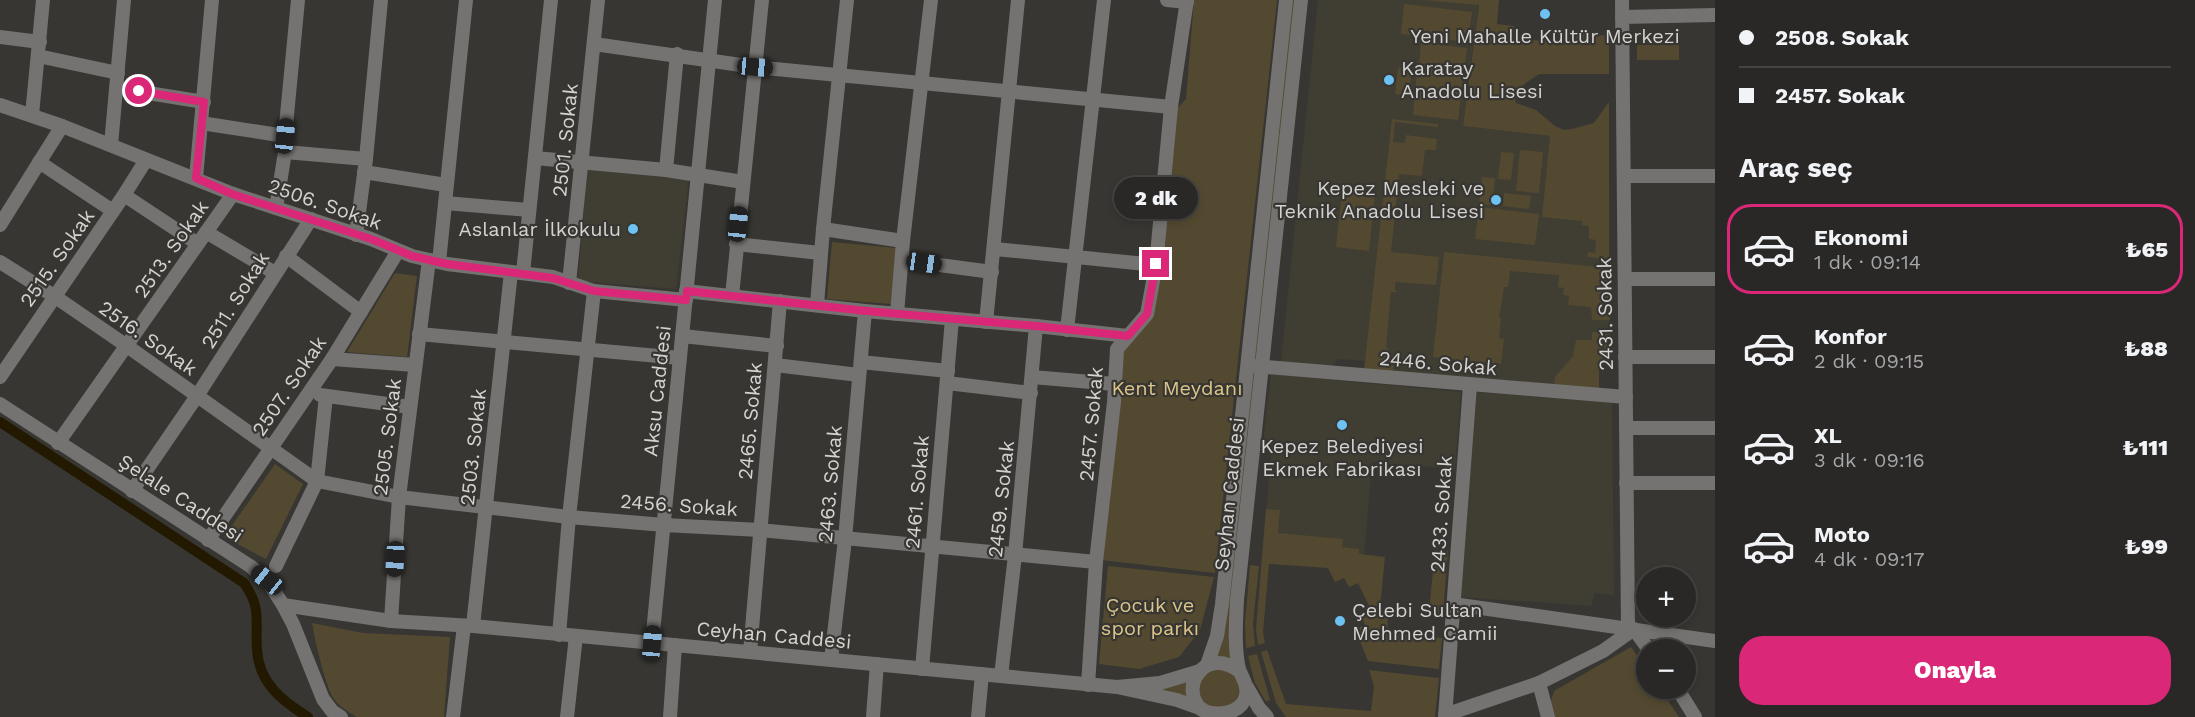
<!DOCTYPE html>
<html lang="tr">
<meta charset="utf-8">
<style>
:root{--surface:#292826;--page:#31302e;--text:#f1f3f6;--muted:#a5a6a7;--line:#454443;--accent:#db2777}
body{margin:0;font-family:"Work Sans",sans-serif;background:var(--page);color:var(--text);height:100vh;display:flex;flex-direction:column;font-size:22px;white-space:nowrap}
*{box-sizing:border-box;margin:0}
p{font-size:20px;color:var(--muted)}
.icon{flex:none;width:33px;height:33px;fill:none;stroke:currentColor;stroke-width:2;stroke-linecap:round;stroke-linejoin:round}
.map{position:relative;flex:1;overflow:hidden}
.details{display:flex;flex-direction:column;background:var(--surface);width:480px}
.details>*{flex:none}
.hud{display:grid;align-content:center;height:132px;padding:0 24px;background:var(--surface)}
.fabs{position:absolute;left:1636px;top:567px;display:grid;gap:12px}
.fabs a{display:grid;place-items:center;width:60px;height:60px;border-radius:50%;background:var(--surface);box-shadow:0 3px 9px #0003,0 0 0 2px var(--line);font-size:30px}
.end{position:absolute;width:27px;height:27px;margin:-14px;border:8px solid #db2777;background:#fff;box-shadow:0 0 0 3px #fff}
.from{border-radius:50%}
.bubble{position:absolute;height:42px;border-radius:21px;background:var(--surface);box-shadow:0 3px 9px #0003,0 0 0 2px var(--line);font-size:20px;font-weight:800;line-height:42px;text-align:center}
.car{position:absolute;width:18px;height:36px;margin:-18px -9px;border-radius:8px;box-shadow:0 0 4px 2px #0007;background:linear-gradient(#222 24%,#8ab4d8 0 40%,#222 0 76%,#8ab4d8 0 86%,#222 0)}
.hud b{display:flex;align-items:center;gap:21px;height:57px;font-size:22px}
.hud b+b{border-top:2px solid var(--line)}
.hud i{width:15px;height:15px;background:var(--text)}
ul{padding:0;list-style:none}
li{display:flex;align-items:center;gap:18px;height:90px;margin:0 12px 9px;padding:0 12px;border:3px solid transparent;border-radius:24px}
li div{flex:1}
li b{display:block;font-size:22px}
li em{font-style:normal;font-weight:800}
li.on{border-color:var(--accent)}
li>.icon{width:54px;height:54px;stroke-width:1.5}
h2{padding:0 24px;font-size:27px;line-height:72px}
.primary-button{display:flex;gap:12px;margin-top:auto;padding:12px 24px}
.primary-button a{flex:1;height:69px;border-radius:24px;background:var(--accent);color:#fff;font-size:24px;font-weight:800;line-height:69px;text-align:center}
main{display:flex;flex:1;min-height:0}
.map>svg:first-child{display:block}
.built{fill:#403d33}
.green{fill:#524930}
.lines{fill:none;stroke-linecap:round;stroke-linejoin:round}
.canal{stroke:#231900;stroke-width:10}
.minor{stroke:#747371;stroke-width:14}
.route{stroke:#db2777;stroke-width:8}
.poi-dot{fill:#6dc2f3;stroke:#373632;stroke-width:2}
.labels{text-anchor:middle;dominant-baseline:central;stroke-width:4.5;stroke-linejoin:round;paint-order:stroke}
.poi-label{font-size:20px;fill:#d4d3d1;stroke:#373632}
.street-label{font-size:20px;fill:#d4d3d1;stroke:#373632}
.park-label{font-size:20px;fill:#dbc58b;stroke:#373632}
</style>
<main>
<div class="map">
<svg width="1715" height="717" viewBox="0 0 1715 717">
<rect width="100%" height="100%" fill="#373632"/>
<g class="built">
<path d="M1318,0h161l-16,126 146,17 1,213 -11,5v28l-235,-19 1,-9 -26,-2 -10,8 -48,-5z"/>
<path d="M587,169l102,9 -13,111 -98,-8z"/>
<path d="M1271,374l190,18 -6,77 -83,-7 -8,93 -101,-9 8,-89 -3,-4 -6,-1z"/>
<path d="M1474,392l138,10 2,193 -20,-2 -2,13 -132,-9z"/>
</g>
<g class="green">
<path d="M1194,0h83l-62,573 -114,-13 21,-210 31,-34 23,-206 10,-11z"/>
<path d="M1292,0h3l-38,361h-3z"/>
<path d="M1424,0h75l-2,24 17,2 -1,15 20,2v-3l38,4 1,-12 37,4v38h-69c-10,5 -28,17 -24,29l20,7 19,16 9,4 8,-1 22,-6 15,-21v157l-22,-2 1,-5 7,1 1,-13 -7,-1v-13l-7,-1v-4l-40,-4 8,-81 -87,-10 16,-121z"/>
<path d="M1404,4l68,8 -4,30 -67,-8z"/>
<path d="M1421,43l46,5 -3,23 -45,-5z"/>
<rect x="1637" y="45" width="42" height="15"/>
<path d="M1398,67l14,2 -3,27 -14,-2z"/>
<path d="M1418,67l46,6 -3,22 -46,-5z"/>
<path d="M1415,92l46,5 -3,23 -45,-5z"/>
<path d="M1392,119l46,5v3l-43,-5 -2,20 12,1 1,-8 31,4 -1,11h-11l-3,26 -23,-2 -8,78 48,5 -3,28 -41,-3v7l2,3h-6l-5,56 3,1v6l6,1 -2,16 -29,-2z"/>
<path d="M1520,150l23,2 -4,41 -23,-2z"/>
<path d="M1501,152l13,1 -3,27 -13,-1z"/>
<path d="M1482,177l13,1 -3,27 -13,-1z"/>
<path d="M1342,191l33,4 -6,56 -33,-4z"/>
<path d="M1504,193l27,3 -2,13 -26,-3z"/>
<path d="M1479,207l60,7 -4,31 -60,-6z"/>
<path d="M832,242l64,6 -5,56 -64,-5z"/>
<path d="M1444,252l165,16 1,52h-18l-1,-13 -23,-2 1,-9 -6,-1 1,-7 -6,-1 1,-12 -49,-4 -2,16h-4l-5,31h2l-2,20 5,1 -3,25 -68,-7z"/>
<path d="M395,273l22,3 -10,81 -60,-5z"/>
<path d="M1592,332h18v24l-11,5v28l-45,-4 1,-8 18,-21 3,-16h16z"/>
<path d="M1253,373l3,1 -24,285 -15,-2v-2z"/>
<path d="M275,464l28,20 -37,75 -42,-22z"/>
<path d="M1266,509l14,1 -2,23 65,6 -1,8 17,2v5l26,3 -6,60 9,1 -1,15 55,5 -3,31 -71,-8 -13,-32 10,-4 -4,-10 10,-5 -13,-27 -9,4 -5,-9 -9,4 -7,-14 -59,-4 -6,68 2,11 -7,2 -2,-16z"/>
<path d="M1435,550l13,1 -5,63 -14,-2z"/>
<path d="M1250,565l9,1 -6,57 2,23 -9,2 -1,-25z"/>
<path d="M1108,566l106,11 -14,53 -21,27 -40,12 -40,-5z"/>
<path d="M312,623l51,10 87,4 -6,80h-87c-9,-5 -20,-12 -25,-21 -8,-17 -17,-55 -20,-73z"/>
<path d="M1631,647l16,23v18l13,1 19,28h-125l-4,-13 4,-13z"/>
<path d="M1267,650l19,54 85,7 3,-25 -5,-16 70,8 -4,39h-149l-10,-14 -15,-51z"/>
<path d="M1257,654l13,46 -4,2 -11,-19 -7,-27z"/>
<circle cx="1219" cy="689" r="20"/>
<path d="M1187,680v19l-49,-11z"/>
</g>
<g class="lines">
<path class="canal" d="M0,422l244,161c18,25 11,38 13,67 2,33 25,51 51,67"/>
<g class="minor">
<path d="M1167,0l20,2"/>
<path d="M1622,0l6,628"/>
<path d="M1622,17l93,-2"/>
<path d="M0,37l40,5"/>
<path d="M594,44l161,23 416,40"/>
<path d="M38,56l80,17"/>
<path d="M117,88l87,14"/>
<path d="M0,105l62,21 171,68 138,45 41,17 35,8 106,13 41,14 92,9"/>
<path d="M32,115l11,-115"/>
<path d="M201,123l84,13"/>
<path d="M111,145l13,-145"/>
<path d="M285,152l81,7"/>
<path d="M535,158l131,12 77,12"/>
<path d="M39,162l74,49"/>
<path d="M666,170l11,-116"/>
<path d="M364,172l82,13"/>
<path d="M1624,176h91"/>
<path d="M196,178l16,-178"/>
<path d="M124,195l74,49"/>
<path d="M445,203l84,7"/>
<path d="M276,208l9,-56v-16l13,-136"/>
<path d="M0,225l62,-99"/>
<path d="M823,229l80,12"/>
<path d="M206,232l69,41"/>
<path d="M356,235l10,-76 15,-159"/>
<path d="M736,244l84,9"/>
<path d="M995,249l161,16"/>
<path d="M286,256l75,56"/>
<path d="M902,260l90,12"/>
<path d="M0,262l54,34 73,50 190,135 82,16 170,20 95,8 96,5 336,32"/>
<path d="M439,262l27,-262"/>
<path d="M523,273l28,-273"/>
<path d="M1625,279h90"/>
<path d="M569,283l29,-283"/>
<path d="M686,291l179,20 171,15 92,10"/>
<path d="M732,296l30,-296"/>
<path d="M817,305l6,-76 24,-229"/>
<path d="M897,314l6,-73 28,-241"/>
<path d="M986,322l32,-322"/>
<path d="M1067,330l37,-330"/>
<path d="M419,334l261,24"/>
<path d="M682,336l95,10"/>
<path d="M1625,357h90"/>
<path d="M332,359l83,6"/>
<path d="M861,362l87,9"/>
<path d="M775,365l84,10"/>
<path d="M1254,366l372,31"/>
<path d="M0,377l124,-182 22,-35"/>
<path d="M1032,377l83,7"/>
<path d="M947,383l84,10"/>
<path d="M320,395l90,12"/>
<path d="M0,404l250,162 17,14 16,25 10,19 30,75 9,12 9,6"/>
<path d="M1626,428h89"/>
<path d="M58,443l175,-249"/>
<path d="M1626,483h89"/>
<path d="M132,491l65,-95 114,-177"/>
<path d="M208,540l124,-181 66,-108"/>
<path d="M276,566l41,-85 9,-85"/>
<path d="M1453,604l262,37"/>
<path d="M283,605l108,16 82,5 644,61"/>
<path d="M391,621l8,-124 30,-237"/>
<path d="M473,626l38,-354"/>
<path d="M559,635l10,-118 25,-226"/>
<path d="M652,643l63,-643"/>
<path d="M750,652l30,-351"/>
<path d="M831,660l14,-121 20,-228"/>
<path d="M1207,665l10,-29 5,-32 64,-604"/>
<path d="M922,669l30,-350"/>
<path d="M1200,671l-40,12 -43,4 60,13 25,9"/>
<path d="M1239,671c-33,-26 -62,17 -37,39 15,7 40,4 44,-15 2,-11 -4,-17 -7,-26 -5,-22 -3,-47 -2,-69l64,-600"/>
<path d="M1001,676l14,-121 21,-229"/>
<path d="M1539,683l9,34"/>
<path d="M1088,685l8,-123 18,-160 3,-53 30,-35 9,-49 15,-158 16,-107"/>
<path d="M1247,687l12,21 8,9"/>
<path d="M1677,688l18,29"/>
<path d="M1445,715l94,-32 64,-32 31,-22 15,21"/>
<path d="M453,717l11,-91"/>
<path d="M567,717l9,-81"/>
<path d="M670,717l5,-72"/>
<path d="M873,717l4,-53"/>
<path d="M978,717l4,-43"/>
<path d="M1445,717l25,-332"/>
</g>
</g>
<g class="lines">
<path class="route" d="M139,91l65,11 -8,76 36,16 139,45 41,17 35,8 106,14 41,13 92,9 1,-9 179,20 170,15 92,10 19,-22 9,-50"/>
</g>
<g class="poi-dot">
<circle cx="1545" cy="14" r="6"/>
<circle cx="1389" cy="80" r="6"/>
<circle cx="1496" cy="200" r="6"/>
<circle cx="633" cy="229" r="6"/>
<circle cx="1342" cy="425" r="6"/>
<circle cx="1340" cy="621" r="6"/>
</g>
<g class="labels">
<g class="poi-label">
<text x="1545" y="36">Yeni Mahalle Kültür Merkezi</text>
<text x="1401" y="68" text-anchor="start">Karatay<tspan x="1401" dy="23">Anadolu Lisesi</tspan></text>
<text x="1484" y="188" text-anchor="end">Kepez Mesleki ve<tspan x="1484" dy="23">Teknik Anadolu Lisesi</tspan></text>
<text x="621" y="229" text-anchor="end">Aslanlar İlkokulu</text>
<text x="1342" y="446">Kepez Belediyesi<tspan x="1342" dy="23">Ekmek Fabrikası</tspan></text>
<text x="1352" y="610" text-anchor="start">Çelebi Sultan<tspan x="1352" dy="23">Mehmed Camii</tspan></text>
</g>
<g class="street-label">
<text transform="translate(565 140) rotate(-84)">2501. Sokak</text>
<text transform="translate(325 204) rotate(19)">2506. Sokak</text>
<text transform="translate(171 249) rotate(-55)">2513. Sokak</text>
<text transform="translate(57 258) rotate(-55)">2515. Sokak</text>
<text transform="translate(235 300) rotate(-58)">2511. Sokak</text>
<text transform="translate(1605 314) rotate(-91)">2431. Sokak</text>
<text transform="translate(148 338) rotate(35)">2516. Sokak</text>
<text transform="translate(1438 363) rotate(5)">2446. Sokak</text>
<text transform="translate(289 386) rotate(-56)">2507. Sokak</text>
<text transform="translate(657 391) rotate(-84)">Aksu Caddesi</text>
<text transform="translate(750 421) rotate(-85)">2465. Sokak</text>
<text transform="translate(1091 424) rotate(-85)">2457. Sokak</text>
<text transform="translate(387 437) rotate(-83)">2505. Sokak</text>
<text transform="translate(473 447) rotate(-84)">2503. Sokak</text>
<text transform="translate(830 484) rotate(-85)">2463. Sokak</text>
<text transform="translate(917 492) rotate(-85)">2461. Sokak</text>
<text transform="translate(1229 494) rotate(-84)">Seyhan Caddesi</text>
<text transform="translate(181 498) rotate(33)">Şelale Caddesi</text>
<text transform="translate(1001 499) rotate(-84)">2459. Sokak</text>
<text transform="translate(679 505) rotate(4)">2456. Sokak</text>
<text transform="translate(1441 514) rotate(-86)">2433. Sokak</text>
<text transform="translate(774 635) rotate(5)">Ceyhan Caddesi</text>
</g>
<g class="park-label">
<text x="1177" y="388">Kent Meydanı</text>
<text x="1150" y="605">Çocuk ve<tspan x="1150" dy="23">spor parkı</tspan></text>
</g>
</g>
</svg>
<div class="fabs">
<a>+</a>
<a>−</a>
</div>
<i class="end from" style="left:139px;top:91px"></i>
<i class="end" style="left:1156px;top:264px"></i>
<div class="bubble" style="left:1114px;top:177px;width:84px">2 dk</div>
<i class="car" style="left:755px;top:67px;rotate:95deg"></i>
<i class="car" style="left:285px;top:136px;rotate:6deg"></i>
<i class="car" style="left:738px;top:224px;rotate:6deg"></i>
<i class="car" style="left:924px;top:263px;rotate:98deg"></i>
<i class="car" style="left:395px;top:559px;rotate:183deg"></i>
<i class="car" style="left:267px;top:580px;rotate:309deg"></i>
<i class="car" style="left:652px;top:643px;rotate:5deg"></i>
</div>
<section class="details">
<div class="hud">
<b><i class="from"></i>2508. Sokak</b>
<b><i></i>2457. Sokak</b>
</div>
<h2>Araç seç</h2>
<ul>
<li class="on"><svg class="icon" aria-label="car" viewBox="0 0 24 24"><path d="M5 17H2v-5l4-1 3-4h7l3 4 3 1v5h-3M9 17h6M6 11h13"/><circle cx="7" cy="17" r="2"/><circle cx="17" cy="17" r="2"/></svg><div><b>Ekonomi</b><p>1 dk · 09:14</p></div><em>₺65</em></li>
<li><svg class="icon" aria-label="car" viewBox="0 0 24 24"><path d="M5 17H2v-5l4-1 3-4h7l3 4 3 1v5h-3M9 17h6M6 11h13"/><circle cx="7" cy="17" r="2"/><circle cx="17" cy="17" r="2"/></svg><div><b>Konfor</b><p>2 dk · 09:15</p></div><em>₺88</em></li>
<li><svg class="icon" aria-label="car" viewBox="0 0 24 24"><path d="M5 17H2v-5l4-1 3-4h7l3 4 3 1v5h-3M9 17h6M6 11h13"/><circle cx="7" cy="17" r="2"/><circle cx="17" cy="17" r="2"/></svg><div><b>XL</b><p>3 dk · 09:16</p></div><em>₺111</em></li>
<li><svg class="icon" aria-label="car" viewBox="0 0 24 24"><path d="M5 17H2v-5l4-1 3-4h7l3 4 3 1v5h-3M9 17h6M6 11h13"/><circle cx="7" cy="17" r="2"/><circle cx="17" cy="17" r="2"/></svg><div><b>Moto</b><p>4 dk · 09:17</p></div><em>₺99</em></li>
</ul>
<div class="primary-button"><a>Onayla</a></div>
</section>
</main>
